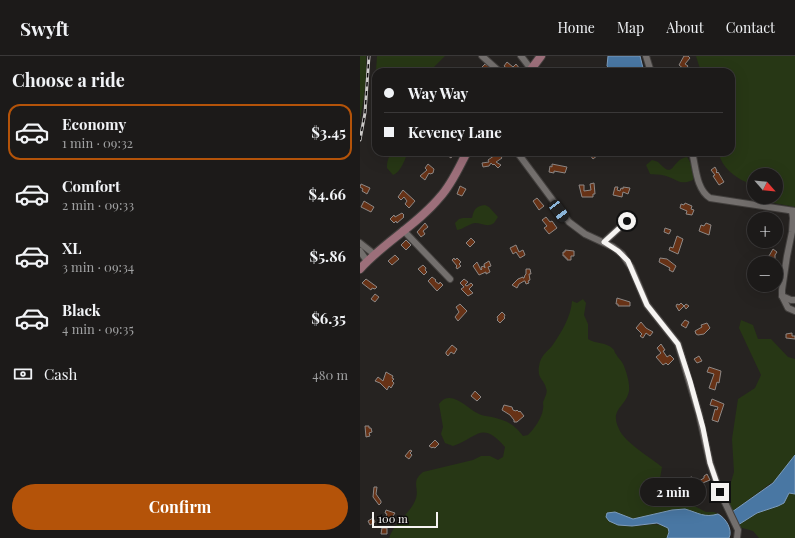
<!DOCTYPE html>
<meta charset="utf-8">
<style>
:root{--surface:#1c1a19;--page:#292726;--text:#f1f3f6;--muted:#a0a1a2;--line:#3a3838;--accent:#b45309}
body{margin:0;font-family:"Playfair Display",serif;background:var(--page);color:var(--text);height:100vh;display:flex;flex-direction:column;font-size:15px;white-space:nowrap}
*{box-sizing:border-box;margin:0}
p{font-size:13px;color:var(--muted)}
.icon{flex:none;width:22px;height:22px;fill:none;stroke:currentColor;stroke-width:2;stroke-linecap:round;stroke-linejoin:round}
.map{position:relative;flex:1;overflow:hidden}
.details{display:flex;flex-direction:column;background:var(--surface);width:360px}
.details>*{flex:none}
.guide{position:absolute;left:12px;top:12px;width:363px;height:88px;border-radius:12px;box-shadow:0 4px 16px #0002,0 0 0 1px var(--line);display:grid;align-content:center;height:88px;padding:0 12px;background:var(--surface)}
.needle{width:26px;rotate:117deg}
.buttons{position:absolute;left:387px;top:112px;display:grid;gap:8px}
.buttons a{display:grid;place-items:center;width:36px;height:36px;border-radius:50%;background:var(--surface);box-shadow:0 4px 16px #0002,0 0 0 1px var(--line);font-size:20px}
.scale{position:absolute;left:12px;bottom:10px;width:66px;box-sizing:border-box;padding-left:4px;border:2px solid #f6f4f2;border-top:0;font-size:11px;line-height:14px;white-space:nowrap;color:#f6f4f2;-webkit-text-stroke:3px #0e0c0c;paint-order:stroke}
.end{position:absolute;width:18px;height:18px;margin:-9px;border:5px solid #f6f4f2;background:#111;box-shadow:0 0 0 2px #111}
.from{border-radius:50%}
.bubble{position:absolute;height:28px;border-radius:14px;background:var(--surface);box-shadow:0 4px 16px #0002,0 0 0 1px var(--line);font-size:13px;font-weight:700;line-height:28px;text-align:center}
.car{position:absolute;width:12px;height:24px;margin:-12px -6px;border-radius:5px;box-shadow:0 0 3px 1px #0007;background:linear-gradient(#222 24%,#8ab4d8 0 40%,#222 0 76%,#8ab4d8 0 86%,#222 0)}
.guide b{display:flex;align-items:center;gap:14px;height:38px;font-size:15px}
.guide b+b{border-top:1px solid var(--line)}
.guide i{width:10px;height:10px;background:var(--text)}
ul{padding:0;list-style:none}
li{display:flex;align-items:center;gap:12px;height:56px;margin:0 8px 6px;padding:0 4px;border:2px solid transparent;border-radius:12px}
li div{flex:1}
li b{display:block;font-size:15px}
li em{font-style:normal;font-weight:700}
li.on{border-color:var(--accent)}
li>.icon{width:36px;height:36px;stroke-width:1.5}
h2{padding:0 12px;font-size:18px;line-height:48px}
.pay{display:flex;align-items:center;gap:10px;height:44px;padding:0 12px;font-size:15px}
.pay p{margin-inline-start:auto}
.action{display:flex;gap:8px;margin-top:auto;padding:8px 12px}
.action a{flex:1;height:46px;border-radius:24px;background:var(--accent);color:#fff;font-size:16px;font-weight:700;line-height:46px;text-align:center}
header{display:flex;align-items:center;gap:24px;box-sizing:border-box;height:56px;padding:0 20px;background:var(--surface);border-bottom:1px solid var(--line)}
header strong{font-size:19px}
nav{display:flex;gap:22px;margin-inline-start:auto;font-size:14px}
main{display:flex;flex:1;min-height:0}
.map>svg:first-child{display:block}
.green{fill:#273715;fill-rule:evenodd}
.water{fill:#4977a3;stroke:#7d9cbb}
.building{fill:#673216;stroke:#8d8886}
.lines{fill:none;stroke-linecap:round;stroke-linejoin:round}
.minor-casing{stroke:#423f3d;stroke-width:8}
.major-casing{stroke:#423f3d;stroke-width:10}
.minor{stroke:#736f6d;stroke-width:6}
.major{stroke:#9c6f7a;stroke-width:8}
.rail-casing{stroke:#cfcdcb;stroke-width:3}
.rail{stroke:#0e0c0c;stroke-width:1.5;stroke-dasharray:4.5;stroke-linecap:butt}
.route{stroke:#f6f4f2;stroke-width:5}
</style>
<header>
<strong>Swyft</strong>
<nav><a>Home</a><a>Map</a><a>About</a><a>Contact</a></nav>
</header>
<main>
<section class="details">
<h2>Choose a ride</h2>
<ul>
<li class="on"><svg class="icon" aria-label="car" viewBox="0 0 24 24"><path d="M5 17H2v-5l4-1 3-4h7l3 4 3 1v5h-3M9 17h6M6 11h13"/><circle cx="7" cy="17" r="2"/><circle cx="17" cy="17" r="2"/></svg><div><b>Economy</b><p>1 min · 09:32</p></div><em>$3.45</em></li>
<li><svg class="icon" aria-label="car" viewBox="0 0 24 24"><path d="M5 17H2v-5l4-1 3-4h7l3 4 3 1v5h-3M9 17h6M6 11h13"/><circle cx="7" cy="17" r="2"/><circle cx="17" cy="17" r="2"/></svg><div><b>Comfort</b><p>2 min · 09:33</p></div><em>$4.66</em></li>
<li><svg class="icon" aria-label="car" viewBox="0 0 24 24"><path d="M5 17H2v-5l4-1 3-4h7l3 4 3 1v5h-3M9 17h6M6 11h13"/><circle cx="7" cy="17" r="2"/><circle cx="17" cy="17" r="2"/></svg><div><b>XL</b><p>3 min · 09:34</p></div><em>$5.86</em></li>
<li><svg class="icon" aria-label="car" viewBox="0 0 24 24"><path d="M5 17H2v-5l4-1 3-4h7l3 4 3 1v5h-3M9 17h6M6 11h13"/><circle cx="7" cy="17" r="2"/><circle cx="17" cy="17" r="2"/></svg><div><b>Black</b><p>4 min · 09:35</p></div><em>$6.35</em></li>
</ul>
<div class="pay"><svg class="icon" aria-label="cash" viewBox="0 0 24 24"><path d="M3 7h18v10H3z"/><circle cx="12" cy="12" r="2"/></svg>Cash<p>480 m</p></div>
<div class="action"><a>Confirm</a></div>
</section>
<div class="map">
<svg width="435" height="482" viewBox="0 0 435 482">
<rect width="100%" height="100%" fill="#262321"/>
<g class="green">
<path d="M0,0h6c1,21 -2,43 -6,64z"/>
<path d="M17,0h68l-16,16h-52l-1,-1z"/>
<path d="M336,0h99v151l-43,-8 -6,-17c-12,-5 -24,-15 -27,-28l2,-2h10v-5l2,-1 -2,-5v-69h-30zM394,119h22v22h-22z"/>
<path d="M33,96c6,0 10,-1 13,5 -3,7 -6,15 -13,18l-6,-7c0,-7 1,-11 6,-16z"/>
<path d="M327,101c5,7 7,15 6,23 -13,6 -16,-1 -27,-4 -5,-2 -11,-1 -16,-2l-4,-9 6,-5c2,1 5,1 6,2 5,4 10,13 16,4 4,-5 7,-8 13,-9z"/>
<path d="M125,149l4,2 9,10 -4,6c-7,5 -12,0 -19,0 -7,1 -11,6 -18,7l-2,-7 4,-4 4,-1h9c2,-9 4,-12 13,-13z"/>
<path d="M223,243l3,4 -2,12 4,9v15c7,5 19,3 25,10 1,0 2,5 3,5 2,4 5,6 7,10 3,6 7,19 6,27 -3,16 -20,18 -10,38 5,13 32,29 43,38l-4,23 4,3h7l37,19h8l4,2 -9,3 -7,-1 -8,-4 -35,1 -26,6 -18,-7 -6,9c8,4 16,5 25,5 14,0 21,-5 34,2l2,4 -3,6h-278c6,-16 18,-22 25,-35 8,-14 -5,-20 9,-31l50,-12 8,-4h9l8,4 5,-3 2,-10c-23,-27 -27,-10 -52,-1l-8,-3 -4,-9 2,-7 -4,-23c12,-16 28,5 40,10 4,2 9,2 13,3 15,4 21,6 31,19l5,-1c6,-6 14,-17 15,-26 1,-4 -1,-6 1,-9 1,-4 4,-7 2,-12 -2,-9 -9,-9 -7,-22 2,-11 7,-13 13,-20 9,-13 19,-29 20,-45l5,2z"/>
<path d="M381,264l12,5 5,14h13l17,18 7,2v118l-24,6 -39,29 -6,-13 8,-27 -2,-33 6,-40 17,-11 6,-13 -22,-47z"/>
<path d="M429,437l6,1v44h-36l-6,-7 -14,-4 -1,-2 19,-12 27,-10z"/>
</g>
<g class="water">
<path d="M248,0h32l4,16h-32l-5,-6z"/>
<path d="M435,399v39l-6,-1 -5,10 -6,3 -21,7 -19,12 -6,-13 41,-29z"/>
<path d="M325,453c14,4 19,9 33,5 8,4 15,16 11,24h-62l2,-6 -1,-4 -11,-5 -25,3 -14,-1 -9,-4 -3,-4 1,-4 8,-1 18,7 39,-9z"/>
</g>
<g class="building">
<path d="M324,0h4l2,2 -5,6 3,2 -3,4 -6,-5z"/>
<path d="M147,6l6,5 3,-3 4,5 -3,3h-8l1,-1 -6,-5z"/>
<path d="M125,8l5,3 -4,5 -5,-4z"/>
<path d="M85,96h8l1,1 -3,5 -7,-5z"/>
<path d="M234,96h2l2,3 -5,4 -3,-4z"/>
<path d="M138,97l4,5 -6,4 5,3 -3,3 -4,-4 -1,1 -2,-2 -2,3 -6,1 -1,-4 7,-1 -1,-2z"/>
<path d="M68,108l6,5 -1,4 -3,1 -1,-1 -4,7 -5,-4 7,-6 -2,-2z"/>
<path d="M192,108l15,3 -2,6 -11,-2v2l-5,-1 1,-6 2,1z"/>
<path d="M355,111l2,4 -1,1 1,1 1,-1 6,10 -5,3 -6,-9 2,-1 -4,-5z"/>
<path d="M234,127l1,11h-2v3h-11l-3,-12h5v6l7,-1 -1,-6z"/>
<path d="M1,128l9,4 -3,6 -5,-3 1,-2 -3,-2z"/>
<path d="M100,130l6,3 -4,7 -5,-2z"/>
<path d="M255,131h3l-1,3 3,1 1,-3 2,1v-2l7,1 -2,6 -5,-2 -1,5 -9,-2z"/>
<path d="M43,134l12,11 -6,7 -4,-4 2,-3 -3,-4 -3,3 -3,-3z"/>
<path d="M177,142l7,8 -5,4 -6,-9z"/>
<path d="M4,145l10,6 -3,5 -10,-5z"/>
<path d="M325,147l7,3 -1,3 3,1 -2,5 -6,-1 1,-3 -7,-3 1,-4 3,1z"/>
<path d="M42,157l2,2 -1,1 1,1 -7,6 -1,-2 -2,2 -4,-4 4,-4 1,2z"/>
<path d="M186,161l4,5 2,-1 5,7 -8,6 -5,-6 3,-2 -5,-6z"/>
<path d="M65,167l3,4 -5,4 2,3 -4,3 -4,-5z"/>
<path d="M346,167l5,2 -2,10 -10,-4 2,-6 3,1z"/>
<path d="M305,172l6,2 -2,4 -5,-2z"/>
<path d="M317,180l6,3 -5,15 -9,-4 1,-3 3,1z"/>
<path d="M111,182l4,4 -5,5 -4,-4z"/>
<path d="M46,184l5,5 -5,5 -5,-5z"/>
<path d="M156,189l3,7 4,-2 2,5 -5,3 -4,-6 -3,2 -3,-6z"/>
<path d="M413,193l4,3 -2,3v5h1v3h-7l1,-3 -2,-1v-3h1z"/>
<path d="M205,194l9,1v5h-3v4h-4v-2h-2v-2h-2v-4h2z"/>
<path d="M35,199l4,4 -7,6 -4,-4z"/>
<path d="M94,202l1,2 2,-2 4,4 -2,2 2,2 -4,3 -1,-2 1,-1 -5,-6z"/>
<path d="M300,202l7,1 9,7 -3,6 -4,-2 1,-2 -11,-6z"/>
<path d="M129,205l2,5 -3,1 2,5 -4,2v-2l-7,3 -6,-9 4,-4 4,8 1,-1 -1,-2 3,-1 1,2 -1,-4z"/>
<path d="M63,209l3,3 -1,2 2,2 -3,3 -6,-6z"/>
<path d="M166,213h4l1,5h-2l1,6 -2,1 1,2 -3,1 -1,-3h-1l-5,3 -2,4 -5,-3 6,-6 5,-2v1h1l1,-3 1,-1z"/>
<path d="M72,221l4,3 -1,1 4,3 1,-2 3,3 -6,6 -9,-10z"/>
<path d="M6,223l11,8 -2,2 -3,-1 -1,2 -9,-7z"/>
<path d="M104,223l4,3 -3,3 2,1 4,-3 2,2 -4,4 4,4 -5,3 -7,-7 3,-2 -4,-4z"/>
<path d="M15,238l4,3 -4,5 -4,-3z"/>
<path d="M257,242l13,4v4h-12v-2h-2z"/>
<path d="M321,247l3,3 2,-2 3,2 -3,3 -2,-3 -5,5 -3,-5 1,-2 2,1z"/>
<path d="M100,248l7,7 -9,10 -3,-4 4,-5 -3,-5z"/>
<path d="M142,256l3,3 -1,2 1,1 -5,5 -3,-3 1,-1 -1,-2z"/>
<path d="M325,264l4,2 -3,6 -5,-3z"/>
<path d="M281,266l5,6 7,4 -3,4 -4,-3 -3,5 -3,-2 2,-2 -6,-6z"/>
<path d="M347,267l3,5 -6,6 -6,1 -2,-1 -1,-3 7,-4 -1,-2z"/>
<path d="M432,277v3h3v3l-9,-1v-4z"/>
<path d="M301,288l4,6 -2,1 4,6 3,-2 4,4 -6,6 -2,-2 -3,2 -7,-8 5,-4 -4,-5z"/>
<path d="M92,289l5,4 -3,5 -3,-2 -3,4 -2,-2v-2z"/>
<path d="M339,300l3,5 -5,2 -3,-4z"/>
<path d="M349,311l12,4 -2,12 -2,-1 -2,8 -6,-2 5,-14 -7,-2z"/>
<path d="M26,316l7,4 -1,2 2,1 -2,2 2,2 -3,5 -2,-2 -2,4 -7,-7 -5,-2 3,-4 5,4z"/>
<path d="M115,335l6,6 -4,4 -6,-5z"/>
<path d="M352,343l12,5 -6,18 -6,-2 3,-11 2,1 1,-3 -8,-2z"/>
<path d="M144,349l8,2 1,3 3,1 1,-1 2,2 1,-1 4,5 -7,6h-3v-2l-4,-5 -8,-5z"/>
<path d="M5,370h4v2h2l1,4 -3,1 1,3 -4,1z"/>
<path d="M75,384l4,4 -4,4 -2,-1 -1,1 -3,-2z"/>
<path d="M50,394l2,1 -2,2 2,2 -3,4 -4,-3z"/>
<path d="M347,418l3,6 -10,4 -1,-3 5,-3v-2z"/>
<path d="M332,421l4,8 -3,2 -5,-9z"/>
<path d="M14,431h3l-1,7 5,7v2l-2,2 -6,-8z"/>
<path d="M342,431l2,5 -7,3 -2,-5z"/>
<path d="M26,454l9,3 -6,9 -5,-2 3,-6 -2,-1z"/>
<path d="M13,462l2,4 -5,3 -2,-4z"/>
<path d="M22,472h5v6h-6z"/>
</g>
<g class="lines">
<defs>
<g id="minor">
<path d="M122,0l18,16"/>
<path d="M161,0l10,13"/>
<path d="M286,0l5,16"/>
<path d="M157,96l52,70 16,12 28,13 9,7 9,13 16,38 31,39 21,70 11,49 10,29 18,38 -1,8"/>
<path d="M332,96c4,15 4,37 18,46l85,13"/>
<path d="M432,155l1,7 -1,14 -5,24 -5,34v6l6,12 7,3"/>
<path d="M43,174l47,49"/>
<path d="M244,186l23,-21"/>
<path d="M0,187l14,11"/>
<path d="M0,195l7,10"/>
<path d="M422,240l9,4h4"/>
</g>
<g id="major">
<path d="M169,16l12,-16"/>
<path d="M0,213c24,-27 57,-44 80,-72 12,-13 19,-30 27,-45"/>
</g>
</defs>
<use href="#minor" class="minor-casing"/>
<use href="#major" class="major-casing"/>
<use href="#minor" class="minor"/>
<use href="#major" class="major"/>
<defs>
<path id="rail" d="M0,84l5,-27 4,-57"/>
</defs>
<use href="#rail" class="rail-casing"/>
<use href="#rail" class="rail"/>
</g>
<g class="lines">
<path class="route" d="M267,165l-23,21 14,9 10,10 19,44 31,39 12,37 13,47 7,35 10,29"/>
</g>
</svg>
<div class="buttons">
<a><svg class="needle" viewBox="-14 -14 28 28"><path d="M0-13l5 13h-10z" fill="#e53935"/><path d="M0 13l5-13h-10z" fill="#a0a1a2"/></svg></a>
<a>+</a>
<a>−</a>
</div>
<div class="scale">100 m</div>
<i class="end from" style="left:267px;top:165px"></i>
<i class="end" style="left:360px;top:436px"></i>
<div class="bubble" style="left:280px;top:422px;width:66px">2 min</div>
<i class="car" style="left:199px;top:155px;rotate:143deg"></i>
<div class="guide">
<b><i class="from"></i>Way Way</b>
<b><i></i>Keveney Lane</b>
</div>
</div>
</main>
